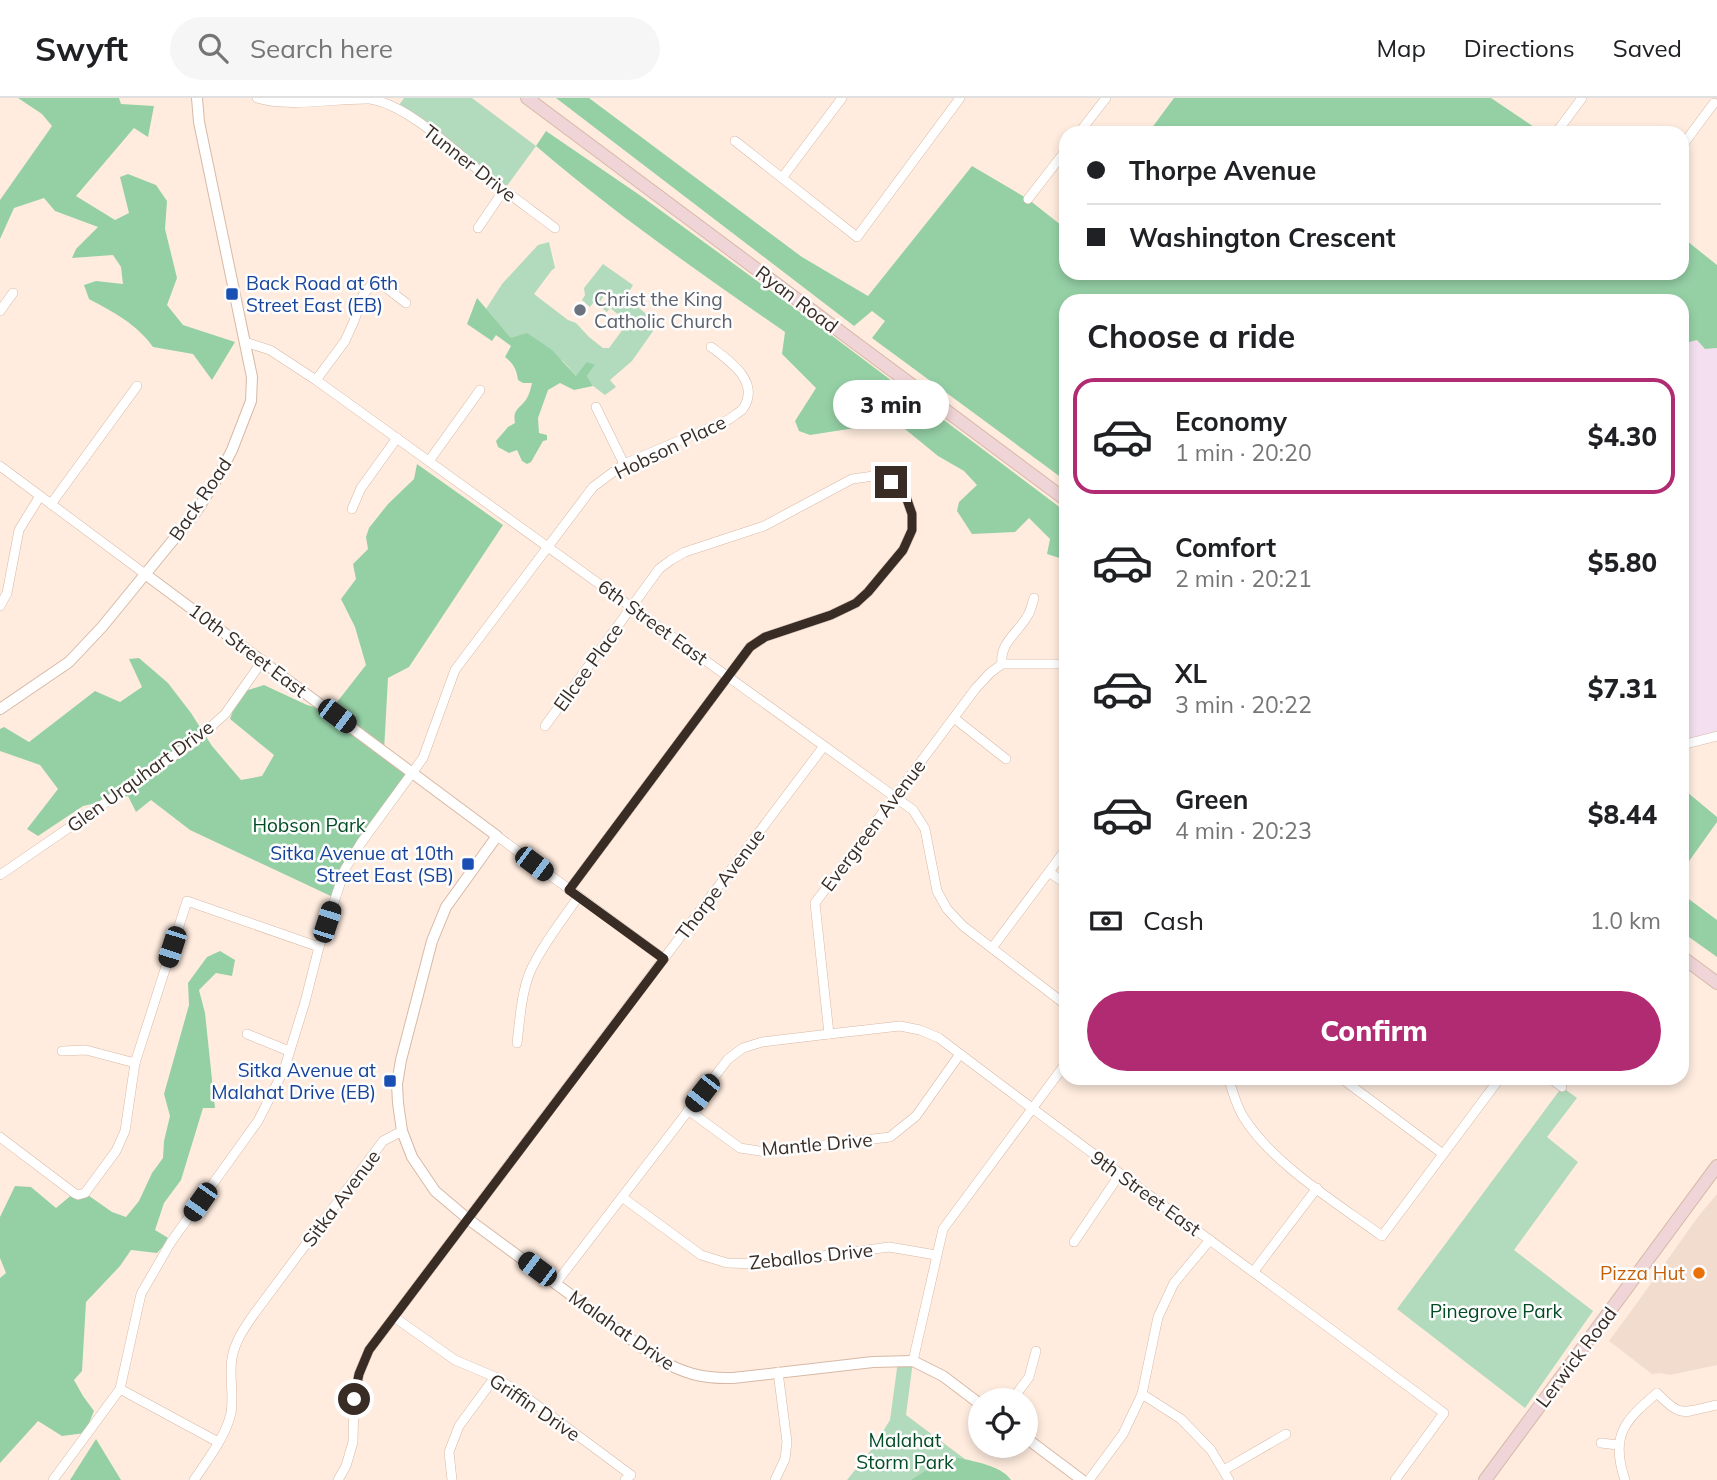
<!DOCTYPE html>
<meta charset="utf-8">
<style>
:root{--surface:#fff;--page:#f6f6f6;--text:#202124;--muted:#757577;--line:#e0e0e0;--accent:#b02b72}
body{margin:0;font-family:Mulish,sans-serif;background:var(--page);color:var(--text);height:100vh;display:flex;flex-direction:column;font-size:26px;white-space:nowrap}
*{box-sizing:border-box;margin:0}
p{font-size:23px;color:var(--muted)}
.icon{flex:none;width:38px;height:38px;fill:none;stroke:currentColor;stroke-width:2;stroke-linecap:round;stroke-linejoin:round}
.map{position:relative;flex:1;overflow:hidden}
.panel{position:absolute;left:1059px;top:196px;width:630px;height:791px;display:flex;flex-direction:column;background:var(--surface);border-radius:21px;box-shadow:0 4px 10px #0003}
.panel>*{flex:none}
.top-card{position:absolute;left:1059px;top:28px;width:630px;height:154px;border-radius:21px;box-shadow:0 4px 10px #0003;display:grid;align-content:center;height:154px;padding:0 28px;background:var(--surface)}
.controls{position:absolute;left:968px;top:1290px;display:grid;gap:14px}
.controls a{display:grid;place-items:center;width:70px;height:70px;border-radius:50%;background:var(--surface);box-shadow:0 4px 10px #0003;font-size:35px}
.end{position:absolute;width:32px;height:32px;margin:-16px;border:9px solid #382c24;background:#fff;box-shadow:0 0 0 4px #fff}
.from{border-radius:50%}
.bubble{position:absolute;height:49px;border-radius:24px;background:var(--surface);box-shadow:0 4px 10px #0003;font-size:23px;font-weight:800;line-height:49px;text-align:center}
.car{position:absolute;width:21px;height:42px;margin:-21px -10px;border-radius:9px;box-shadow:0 0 5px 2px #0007;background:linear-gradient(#222 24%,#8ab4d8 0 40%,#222 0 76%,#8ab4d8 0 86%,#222 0)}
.top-card b{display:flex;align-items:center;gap:24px;height:66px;font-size:26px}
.top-card b+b{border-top:2px solid var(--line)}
.top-card i{width:18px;height:18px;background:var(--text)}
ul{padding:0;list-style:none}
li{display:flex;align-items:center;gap:21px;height:116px;margin:0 14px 10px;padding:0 14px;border:4px solid transparent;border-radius:21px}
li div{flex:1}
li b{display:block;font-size:26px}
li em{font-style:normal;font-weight:800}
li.on{border-color:var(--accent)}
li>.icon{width:63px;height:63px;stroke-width:1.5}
h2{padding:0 28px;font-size:32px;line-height:84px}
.pay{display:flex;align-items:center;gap:18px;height:77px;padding:0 28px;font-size:26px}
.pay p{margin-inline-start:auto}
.action{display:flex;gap:14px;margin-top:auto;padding:14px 28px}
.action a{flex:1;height:80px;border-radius:42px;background:var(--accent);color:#fff;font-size:28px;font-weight:800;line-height:80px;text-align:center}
header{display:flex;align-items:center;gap:42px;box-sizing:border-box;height:98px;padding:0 35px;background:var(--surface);border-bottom:2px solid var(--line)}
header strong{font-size:33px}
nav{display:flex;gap:38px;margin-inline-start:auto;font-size:24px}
.search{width:490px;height:63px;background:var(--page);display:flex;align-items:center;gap:18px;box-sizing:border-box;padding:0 24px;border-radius:38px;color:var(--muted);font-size:26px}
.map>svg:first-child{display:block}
.built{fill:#f2dccd}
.education{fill:#f3dfef}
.green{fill:#b2dabc}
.forest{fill:#95d0a5}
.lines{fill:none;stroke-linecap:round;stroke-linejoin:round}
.minor-casing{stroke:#d7b9a5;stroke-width:10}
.tertiary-casing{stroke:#d7b9a5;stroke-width:12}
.secondary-casing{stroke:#d7b9a5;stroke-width:14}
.minor{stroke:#fff;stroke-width:9}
.tertiary{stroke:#fff;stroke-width:10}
.secondary{stroke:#f0d5d8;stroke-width:12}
.route{stroke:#382c24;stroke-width:9}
.transit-dot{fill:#1a4fb4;stroke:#fdfdfd;stroke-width:2.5}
.worship-dot{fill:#6b7280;stroke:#fdfdfd;stroke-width:2.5}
.food-dot{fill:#e8710a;stroke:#fdfdfd;stroke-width:2.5}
.labels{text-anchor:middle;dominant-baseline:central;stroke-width:5;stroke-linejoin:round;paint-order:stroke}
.street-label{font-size:19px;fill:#382c24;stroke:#fdfdfd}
.transit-label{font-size:19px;fill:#164399;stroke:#fdfdfd;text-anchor:end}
.worship-label{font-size:19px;fill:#5b616d;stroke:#fdfdfd;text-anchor:start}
.park-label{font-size:19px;fill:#024b24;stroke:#fdfdfd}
.food-label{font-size:19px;fill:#c56008;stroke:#fdfdfd;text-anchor:end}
</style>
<header>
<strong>Swyft</strong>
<div class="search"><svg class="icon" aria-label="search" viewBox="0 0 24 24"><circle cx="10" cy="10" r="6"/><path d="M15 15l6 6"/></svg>Search here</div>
<nav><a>Map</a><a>Directions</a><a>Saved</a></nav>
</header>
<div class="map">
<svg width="1717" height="1382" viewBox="0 0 1717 1382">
<rect width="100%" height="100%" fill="#ffecdf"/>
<path class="built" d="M1717,1096v171l-47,10 -9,-2 -9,1 -43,-33 28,-38 60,-85z"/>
<path class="education" d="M1697,242l8,9 12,-1v386l-35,6v-396z"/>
<g class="green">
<path d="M404,0h68l64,48 -32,44 -107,-82z"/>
<path d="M549,144l6,26 -3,2 -18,24 34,26 8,3 13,14 14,11h6l17,-23 -2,-6 -14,-11 -3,4 -5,-4 7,-9 -4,-4 -8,10 -4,-2 -3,4 -8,-7 3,-5 -1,-7 19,-24 30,21 -7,12 32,27 -26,37 -22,19 6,7 -11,8 -12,-9 -6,-10 8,-11 -19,11 -13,-15 -52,-23 -25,-29 16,-25 36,-39z"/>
<path d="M1562,989l15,11 -30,39 31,25 -64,88 79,61 -68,97 -128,-99z"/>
<path d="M898,1263h15l-7,54 87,65h-146l25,-31 18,-29z"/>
</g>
<g class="forest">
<path d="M18,0h101l2,6 33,2 -6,31 -14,-9 -58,68 39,24 14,-7 -9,-36 8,-3 28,11 11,16 -2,28 12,49 -10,27 16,20 52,17 -23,38 -19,-26 -40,-7c-16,-23 -40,-35 -64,-48l-5,-14 12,-4 27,3 -2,-17 -8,-12 -41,3 4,-9 22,-22 -43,-16 -11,-13 -30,10 -14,31v-39l52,-74 -10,-12z"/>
<path d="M556,0h33l213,159 66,39 104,-130 56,33 38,30v44h616v-36l35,28v83l-12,1 -8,-9 -15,4v-43h-616v180l-194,-143 13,-17 -13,-10 -18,15z"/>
<path d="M1174,0h317l52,35h-395z"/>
<path d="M546,33l95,65 186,136 239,180v48l-19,-6 3,-15 -21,-21 -14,14 -43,2 -15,-23 2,-9 18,-17 -13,-14 -26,-15 -33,-27 -37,-3 -58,9 -11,-4 -4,-10 21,-33 -34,-34 3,-22c-85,-59 -170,-118 -249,-186z"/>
<path d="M477,200l34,40 16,-5 25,17 24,26 11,-14 8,3 -8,11 6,10 -19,4 -14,-7 -12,7 -10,28 1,15 8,2v5l-4,1 -12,21 -4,2 -5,-3 -5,-11 -8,3 -11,-6 -2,-6 12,-14 7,-4c-3,-16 8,-15 13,-27 2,-4 3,-9 4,-13h-9l-5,-3c-1,-10 -5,-17 -13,-23l6,-11 -15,-11 -4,6 -25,-17z"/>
<path d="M417,366l86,61 -94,142 -21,11 -4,73 29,22 -52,70 -26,55 -145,-68 -39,-30 -15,12 -8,-16 -45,10 -45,30 -11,-7 31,-40 -18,-24 -40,-14v-22l4,-2 25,15 66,-51 25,11 22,-15 -13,-28 10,-1 29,25 23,30 21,33 29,34 21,-4 12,-21 -44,-36 9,-26 25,-8 43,20 23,6 36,-46 -11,-38 -14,-28 15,-20 -3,-15 15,-15 -2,-12 3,-9 19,-24 26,-25z"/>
<path d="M1682,685l5,9 30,25v5l-35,49z"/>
<path d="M1682,796l35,26v37l-35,-25z"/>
<path d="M220,853l15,9 -3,16 -16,-3 -17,17 6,23 10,95h-12l-22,72 -17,23 -9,27 15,9 -13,14 -26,-3 -11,16 -34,36 -4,69 -8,9 9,16 11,15 -9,22 -23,3 -24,-15 -38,42v-185l6,-5 -6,-15v-41l15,-31 16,1 25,21 18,-15h11l27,19 14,5 13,-16 13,-28 11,-15 1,-17 6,-25 -6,-22 25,-89 -1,-22 19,-26z"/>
<path d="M96,1341l25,41h-51z"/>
<path d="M949,1358c17,4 52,8 62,24h-100z"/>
</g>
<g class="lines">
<defs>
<g id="minor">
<path d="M257,0c32,10 79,0 113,1 38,6 82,50 112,74 24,19 49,37 73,55"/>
<path d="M1079,35l27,-35"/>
<path d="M1556,35l26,-35"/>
<path d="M735,43l122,96 103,-139"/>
<path d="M1682,48l32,-43"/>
<path d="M782,80l60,-80"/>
<path d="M1028,101l38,-49"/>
<path d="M478,130l26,-38"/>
<path d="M0,213l13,-18"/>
<path d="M245,244l25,8 46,30 597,430 12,19 12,62 10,18 16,17 103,79"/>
<path d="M316,282l29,-39 9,-20 9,-26 8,-10 9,-2 26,20"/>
<path d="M596,309l28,57"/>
<path d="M429,363l51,-71"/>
<path d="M0,368l145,108"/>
<path d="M51,406l86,-118"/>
<path d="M352,411l9,-21 36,-50"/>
<path d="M0,508l7,-13 12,-63 21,-34"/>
<path d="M1002,566h64"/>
<path d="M954,620l52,41"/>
<path d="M545,628l114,-157 12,-9 14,-8 79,-26 88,-47 22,-3 17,6 14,12 7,20v16l-9,20 -35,42 -12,11 -25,12 -66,22 -15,10 -181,243"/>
<path d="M1682,647l35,-9"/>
<path d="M497,738l167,123"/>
<path d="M1049,774l17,12"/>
<path d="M0,777l194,-133 31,-28 38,-54"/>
<path d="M992,850l74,-99"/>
<path d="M247,936l42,17"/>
<path d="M829,936l71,-8 20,4 19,8c167,127 337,250 505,375l-49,67"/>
<path d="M517,945c3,-23 4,-49 13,-71 12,-27 32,-51 48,-75"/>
<path d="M62,953l24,-1 49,13"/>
<path d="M1182,980h3"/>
<path d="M1228,980c5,13 8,28 16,40 29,46 94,86 138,118l118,-158"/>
<path d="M1341,980l102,76"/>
<path d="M1550,980l12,9"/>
<path d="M688,1012l52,38 26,4 124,-15 26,-21 44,-62"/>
<path d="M0,1039l74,56 4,2 7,-2 31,-42 9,-20 10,-68 52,-162 132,46"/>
<path d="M622,1099l79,58 26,8 35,1 127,-17 47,8"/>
<path d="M1074,1144l46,-68"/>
<path d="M1254,1173l63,-83"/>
<path d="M556,1185l172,-224 15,-11 19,-6 67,-8 -14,-131 161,-215 14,-15 12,-9c-3,-21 17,-32 26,-49 3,-5 4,-11 6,-17"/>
<path d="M394,1219l61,43 40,17 31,20 105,78 -6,5"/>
<path d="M913,1263l30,-132 123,-166"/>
<path d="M120,1291l98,53"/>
<path d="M1142,1296l39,25 30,31 18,30"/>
<path d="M1012,1302l17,-23 7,-26"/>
<path d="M1601,1345l17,2"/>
<path d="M1224,1372l62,-36"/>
<path d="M53,1382l67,-91 21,-95 30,-52 87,-121 26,-51 21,-68 14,-55 26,-78 16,-26 62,-85 32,-88 138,-183 31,-23 104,-44c4,-3 10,-7 14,-10 20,-27 -12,-49 -31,-63"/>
<path d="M194,1382c13,-19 32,-44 37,-67 3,-18 -2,-37 1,-55 3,-17 13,-31 22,-44l129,-173 19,-10"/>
<path d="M338,1382l8,-14 7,-24 1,-43 5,-25 10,-24 455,-604"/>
<path d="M452,1382l-3,-28 10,-26 36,-49"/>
<path d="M775,1382l10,-21 2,-17 -9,-70"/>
<path d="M1089,1382l34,-46 19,-40 16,-77 16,-34 36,-43"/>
<path d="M1625,1382c-15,-44 -1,-59 32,-87 25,26 26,19 60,12"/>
</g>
<g id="tertiary">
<path d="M145,476l352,262 -51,71 -14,34 -31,119 -4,24 1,19 4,28 10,26 23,34 33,28 187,138c27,16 47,22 78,21l140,-16 40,-1 30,15 37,28"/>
<path d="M0,611l69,-47 33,-35 94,-115 22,-35 14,-27 19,-49 1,-24 -53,-255 -2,-24"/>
<path d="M1026,1340l56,42"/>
</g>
<g id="secondary">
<path d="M527,0l539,402"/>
<path d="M1682,859l35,26"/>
<path d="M1485,1382l232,-314"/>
</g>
</defs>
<use href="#minor" class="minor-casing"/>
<use href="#tertiary" class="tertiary-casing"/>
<use href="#secondary" class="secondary-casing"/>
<use href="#minor" class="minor"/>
<use href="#tertiary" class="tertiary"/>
<use href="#secondary" class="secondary"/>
</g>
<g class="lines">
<path class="route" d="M354,1301l5,-25 10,-24 295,-391 -95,-69 181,-243 15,-10 66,-22 25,-12 12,-11 35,-42 9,-20v-16l-7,-20 -14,-12"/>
</g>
<g class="transit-dot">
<rect x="225" y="189" width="14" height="14" rx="3.5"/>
<rect x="461" y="759" width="14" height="14" rx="3.5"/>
<rect x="383" y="976" width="14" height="14" rx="3.5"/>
</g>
<circle class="worship-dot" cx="580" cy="212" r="7"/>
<circle class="food-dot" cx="1699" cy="1175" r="7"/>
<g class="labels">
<g class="street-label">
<text transform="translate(470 65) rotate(38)">Tunner Drive</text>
<text transform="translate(797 201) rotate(37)">Ryan Road</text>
<text transform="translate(670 349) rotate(-26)">Hobson Place</text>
<text transform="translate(200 401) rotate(-56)">Back Road</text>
<text transform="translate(653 524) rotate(36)">6th Street East</text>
<text transform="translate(248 552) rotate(37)">10th Street East</text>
<text transform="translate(588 569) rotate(-54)">Ellcee Place</text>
<text transform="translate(140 678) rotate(-36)">Glen Urquhart Drive</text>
<text transform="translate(873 727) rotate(-53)">Evergreen Avenue</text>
<text transform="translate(720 786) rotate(-53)">Thorpe Avenue</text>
<text transform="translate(817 1046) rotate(-5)">Mantle Drive</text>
<text transform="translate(1146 1095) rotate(36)">9th Street East</text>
<text transform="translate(341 1100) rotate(-53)">Sitka Avenue</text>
<text transform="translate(811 1158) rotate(-6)">Zeballos Drive</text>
<text transform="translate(622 1232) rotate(35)">Malahat Drive</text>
<text transform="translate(1576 1259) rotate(-53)">Lerwick Road</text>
<text transform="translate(535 1309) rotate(34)">Griffin Drive</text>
</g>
<g class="transit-label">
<text x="246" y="185" text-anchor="start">Back Road at 6th<tspan x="246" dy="22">Street East (EB)</tspan></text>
<text x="454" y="755">Sitka Avenue at 10th<tspan x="454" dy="22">Street East (SB)</tspan></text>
<text x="376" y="972">Sitka Avenue at<tspan x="376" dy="22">Malahat Drive (EB)</tspan></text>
</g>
<g class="worship-label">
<text x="594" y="201">Christ the King<tspan x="594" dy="22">Catholic Church</tspan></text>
</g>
<g class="park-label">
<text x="309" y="727">Hobson Park</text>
<text x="1496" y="1213">Pinegrove Park</text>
<text x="905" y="1342">Malahat<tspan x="905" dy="22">Storm Park</tspan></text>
</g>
<g class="food-label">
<text x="1685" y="1175">Pizza Hut</text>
</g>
</g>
</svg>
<div class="controls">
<a><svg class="icon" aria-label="locate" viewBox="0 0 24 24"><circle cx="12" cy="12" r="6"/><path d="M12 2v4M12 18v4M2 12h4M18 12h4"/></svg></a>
</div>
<i class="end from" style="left:354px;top:1301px"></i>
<i class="end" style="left:891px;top:384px"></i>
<div class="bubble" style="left:833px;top:282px;width:116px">3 min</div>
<i class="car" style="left:337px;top:618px;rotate:127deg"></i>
<i class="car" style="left:534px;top:766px;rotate:127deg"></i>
<i class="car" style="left:327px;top:824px;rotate:18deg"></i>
<i class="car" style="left:172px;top:849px;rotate:198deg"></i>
<i class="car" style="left:702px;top:995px;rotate:218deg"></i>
<i class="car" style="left:200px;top:1104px;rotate:215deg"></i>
<i class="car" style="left:537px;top:1171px;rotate:307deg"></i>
<div class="top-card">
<b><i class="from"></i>Thorpe Avenue</b>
<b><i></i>Washington Crescent</b>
</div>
<section class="panel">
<h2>Choose a ride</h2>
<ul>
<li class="on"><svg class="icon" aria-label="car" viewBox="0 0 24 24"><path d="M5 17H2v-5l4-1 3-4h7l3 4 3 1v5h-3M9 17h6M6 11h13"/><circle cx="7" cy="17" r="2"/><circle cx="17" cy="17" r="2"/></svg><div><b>Economy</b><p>1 min · 20:20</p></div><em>$4.30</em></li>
<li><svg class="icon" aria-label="car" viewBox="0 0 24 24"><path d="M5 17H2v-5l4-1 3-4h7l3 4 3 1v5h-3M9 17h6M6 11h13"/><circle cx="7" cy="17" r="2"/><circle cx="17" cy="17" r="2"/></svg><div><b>Comfort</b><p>2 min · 20:21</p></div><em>$5.80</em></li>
<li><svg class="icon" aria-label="car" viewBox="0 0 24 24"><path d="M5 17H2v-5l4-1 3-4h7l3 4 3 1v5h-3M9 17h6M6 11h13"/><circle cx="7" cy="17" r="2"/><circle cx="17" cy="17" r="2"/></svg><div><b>XL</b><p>3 min · 20:22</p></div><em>$7.31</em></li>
<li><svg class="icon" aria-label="car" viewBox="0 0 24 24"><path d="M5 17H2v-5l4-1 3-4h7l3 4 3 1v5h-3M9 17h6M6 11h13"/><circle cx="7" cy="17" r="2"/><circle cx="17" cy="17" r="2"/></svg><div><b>Green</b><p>4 min · 20:23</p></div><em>$8.44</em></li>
</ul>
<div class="pay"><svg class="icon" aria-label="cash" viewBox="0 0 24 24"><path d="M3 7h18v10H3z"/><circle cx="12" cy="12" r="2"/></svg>Cash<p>1.0 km</p></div>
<div class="action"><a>Confirm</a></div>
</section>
</div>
